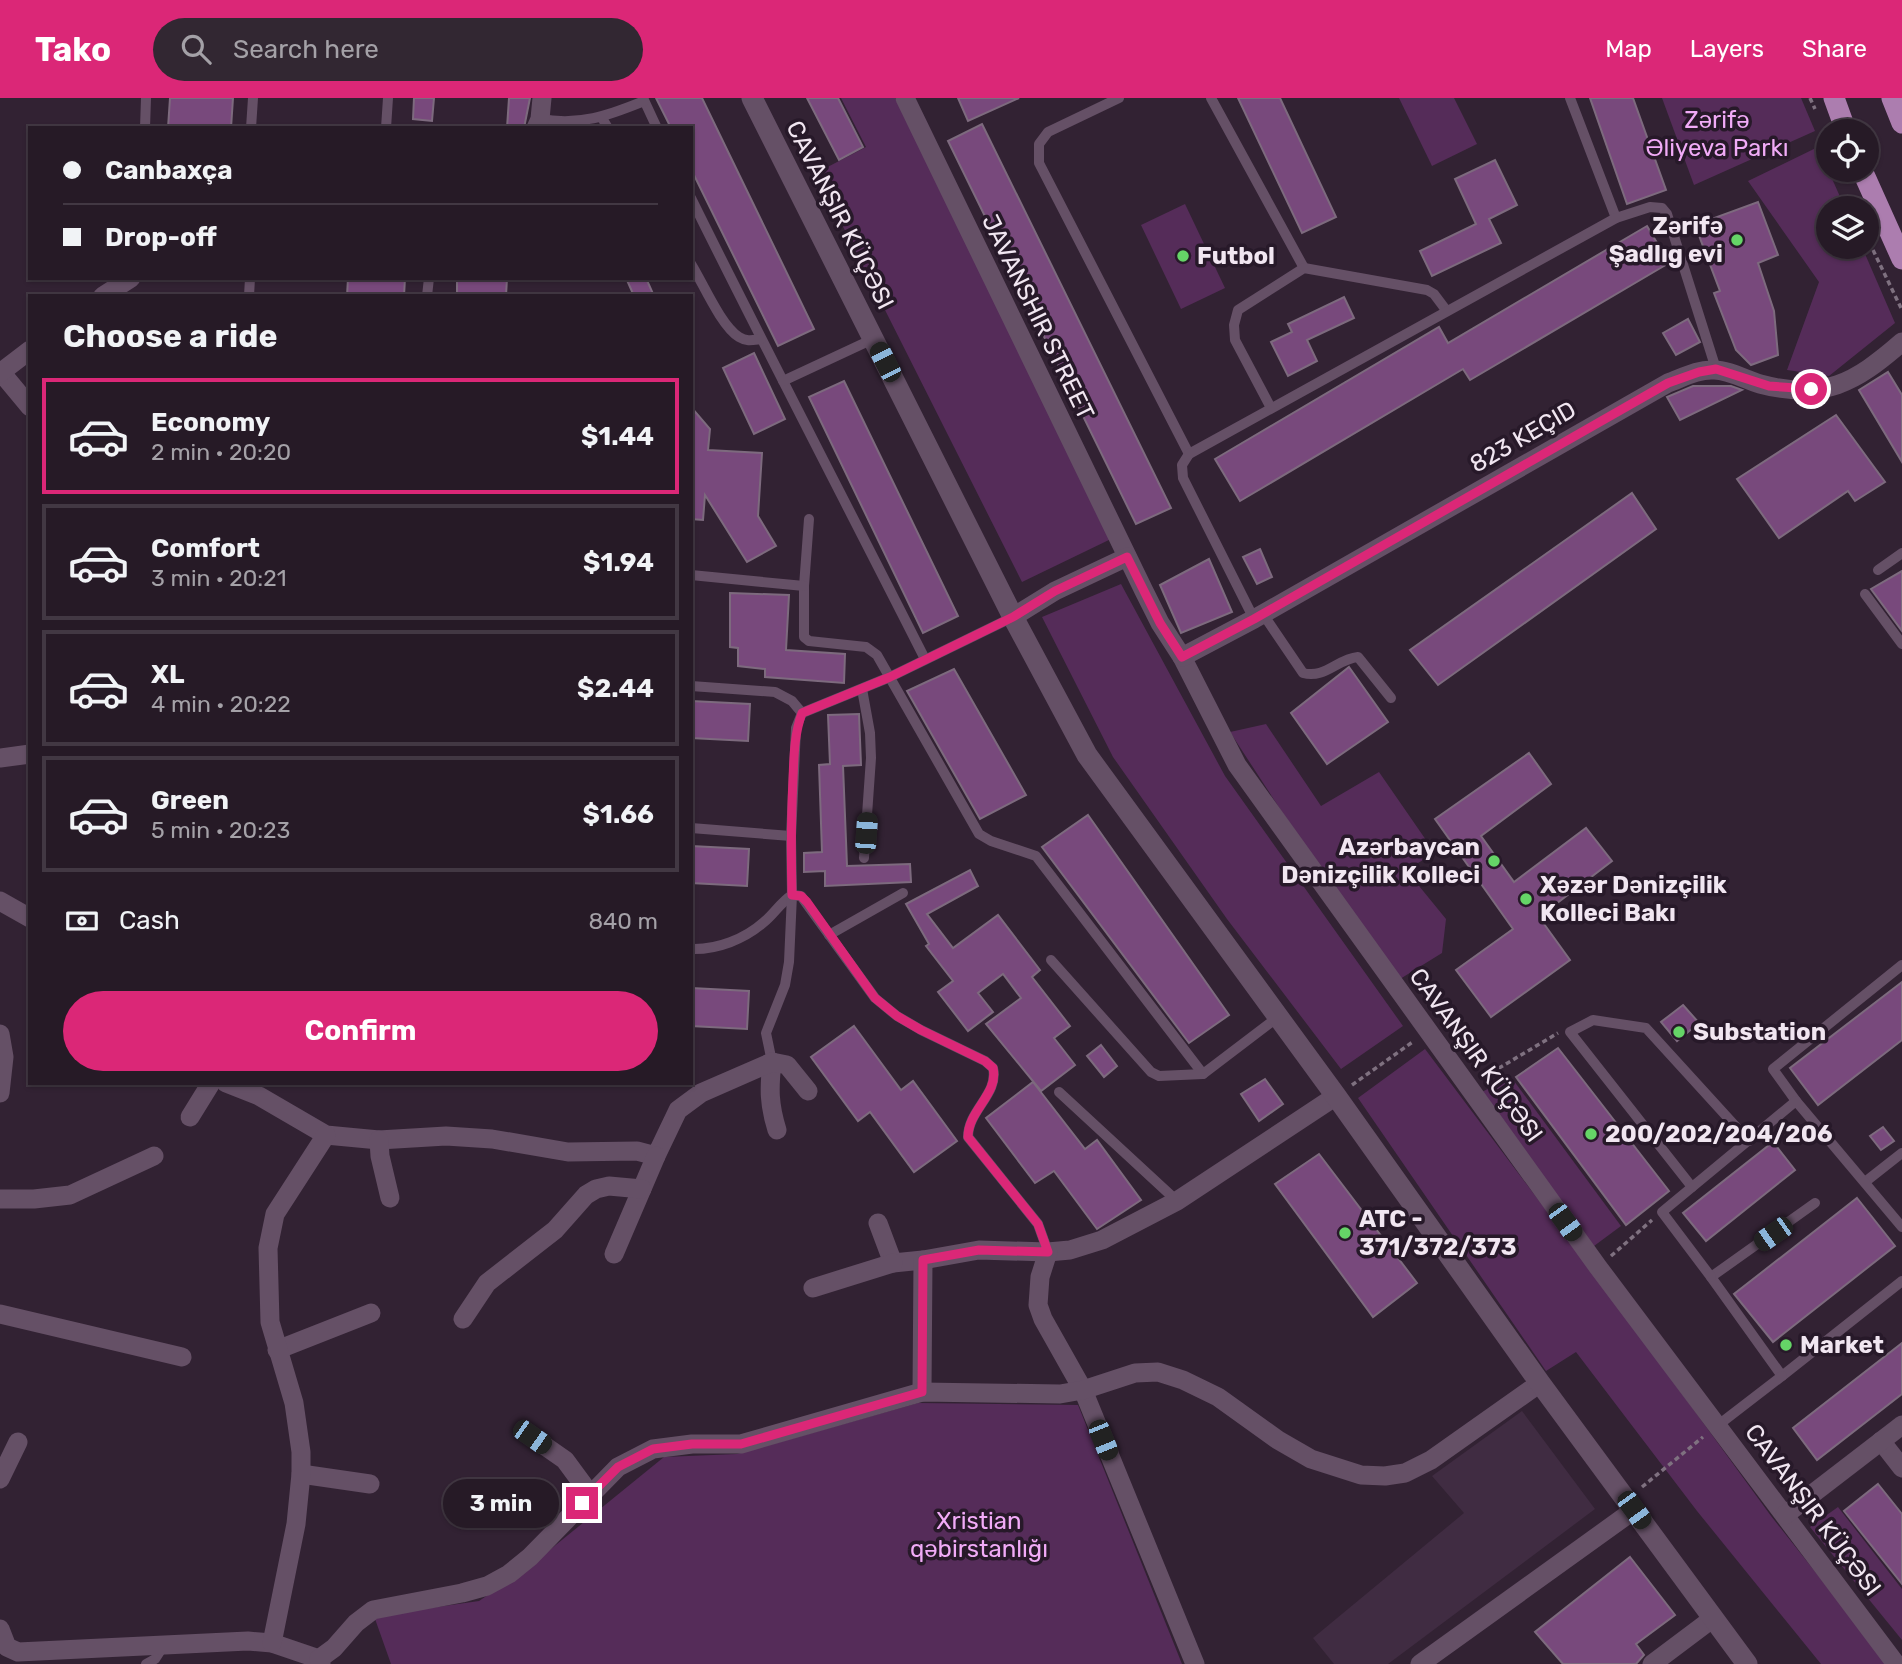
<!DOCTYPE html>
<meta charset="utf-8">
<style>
:root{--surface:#261a26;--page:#322732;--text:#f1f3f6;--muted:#a4a1a7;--line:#423843;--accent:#db2777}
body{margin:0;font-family:Rubik,sans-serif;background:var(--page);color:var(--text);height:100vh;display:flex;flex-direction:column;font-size:26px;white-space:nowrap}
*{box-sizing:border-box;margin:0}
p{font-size:23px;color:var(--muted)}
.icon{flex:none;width:38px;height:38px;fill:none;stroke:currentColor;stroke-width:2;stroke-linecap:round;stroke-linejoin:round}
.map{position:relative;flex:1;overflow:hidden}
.details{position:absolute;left:28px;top:196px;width:665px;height:791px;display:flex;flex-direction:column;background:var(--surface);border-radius:0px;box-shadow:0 2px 5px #0004,0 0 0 2px var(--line)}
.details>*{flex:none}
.top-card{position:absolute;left:28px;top:28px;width:665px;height:154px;border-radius:0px;box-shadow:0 2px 5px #0004,0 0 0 2px var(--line);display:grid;align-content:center;height:154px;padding:0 35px;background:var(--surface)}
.buttons{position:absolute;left:1816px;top:21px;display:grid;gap:14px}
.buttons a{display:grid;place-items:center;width:63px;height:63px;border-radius:50%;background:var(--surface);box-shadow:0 2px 5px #0004,0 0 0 2px var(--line);font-size:35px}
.end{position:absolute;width:32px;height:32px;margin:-16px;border:9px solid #db2777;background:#fff;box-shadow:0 0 0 4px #fff}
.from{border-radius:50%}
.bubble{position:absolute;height:49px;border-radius:24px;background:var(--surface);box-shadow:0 2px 5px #0004,0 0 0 2px var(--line);font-size:23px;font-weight:700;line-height:49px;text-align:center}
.car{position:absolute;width:21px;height:42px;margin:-21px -10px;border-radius:9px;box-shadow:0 0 5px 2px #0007;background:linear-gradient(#222 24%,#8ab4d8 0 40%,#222 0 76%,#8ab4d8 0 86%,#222 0)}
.top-card b{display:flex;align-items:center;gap:24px;height:66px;font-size:26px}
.top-card b+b{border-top:2px solid var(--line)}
.top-card i{width:18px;height:18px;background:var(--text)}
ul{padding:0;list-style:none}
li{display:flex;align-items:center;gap:21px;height:116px;margin:0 14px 10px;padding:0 21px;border:4px solid var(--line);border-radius:0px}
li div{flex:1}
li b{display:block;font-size:26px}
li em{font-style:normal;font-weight:700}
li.selected{border-color:var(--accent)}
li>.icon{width:63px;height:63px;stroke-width:1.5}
h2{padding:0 35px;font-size:32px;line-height:84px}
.pay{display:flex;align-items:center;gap:18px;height:77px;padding:0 35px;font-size:26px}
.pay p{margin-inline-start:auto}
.primary-button{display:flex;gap:14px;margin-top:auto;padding:14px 35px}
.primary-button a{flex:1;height:80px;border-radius:42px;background:var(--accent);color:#fff;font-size:28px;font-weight:700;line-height:80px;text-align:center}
header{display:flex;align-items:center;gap:42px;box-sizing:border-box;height:98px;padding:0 35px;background:var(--accent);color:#fff}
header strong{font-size:33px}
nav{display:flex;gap:38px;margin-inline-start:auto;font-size:24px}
.search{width:490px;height:63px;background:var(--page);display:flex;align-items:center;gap:18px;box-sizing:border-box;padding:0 24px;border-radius:38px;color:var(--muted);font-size:26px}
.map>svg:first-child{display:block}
.built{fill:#402c42}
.green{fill:#552c59}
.building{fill:#78497c;stroke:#7d6a7e;stroke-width:2}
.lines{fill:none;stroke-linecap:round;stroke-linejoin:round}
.path{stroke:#7f7180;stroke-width:3.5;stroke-dasharray:5 3.5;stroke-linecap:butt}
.service{stroke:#655066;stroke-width:10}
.minor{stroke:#655066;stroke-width:19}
.tertiary{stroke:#655066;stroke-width:21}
.trunk{stroke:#ac7daf;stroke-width:21}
.route{stroke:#db2777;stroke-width:9}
.poi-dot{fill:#65d467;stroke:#271929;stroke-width:2.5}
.labels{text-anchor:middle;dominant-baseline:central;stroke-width:7;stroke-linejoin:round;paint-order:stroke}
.park-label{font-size:24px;fill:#f1abf7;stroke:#271929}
.street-label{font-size:24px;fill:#f1e6f1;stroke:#271929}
.poi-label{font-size:24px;font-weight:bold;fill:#f1e6f1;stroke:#271929;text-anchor:start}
</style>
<header>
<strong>Tako</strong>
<div class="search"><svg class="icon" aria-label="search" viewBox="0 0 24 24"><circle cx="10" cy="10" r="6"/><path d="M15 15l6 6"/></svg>Search here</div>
<nav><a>Map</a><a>Layers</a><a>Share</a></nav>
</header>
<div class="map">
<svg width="1902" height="1566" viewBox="0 0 1902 1566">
<rect width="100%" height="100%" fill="#322233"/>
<path class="built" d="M1522,1313l73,98 -207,155h-54l-21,-26 151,-125 -32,-37z"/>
<g class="green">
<path d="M841,0h54l218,440 -91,44 -206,-409 50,-26z"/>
<path d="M1399,0h55l23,46 -45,22z"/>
<path d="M1662,0h139l14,33 -121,54z"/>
<path d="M1818,49l27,61h-16v39h33l33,76 -66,53 -42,-6 32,-88 -71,-101z"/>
<path d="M1185,106l40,84 -44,21 -40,-84z"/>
<path d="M1121,486l104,192 178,250 -62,43 -114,-150 -114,-162 -71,-140z"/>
<path d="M1266,626l55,82 58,-34 56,81 -29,17 40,49 -4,34 -42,26 -118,-167 -52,-80z"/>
<path d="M1425,951l199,265 147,202 117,148h-67l-124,-153 -121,-159 -30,19 -188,-273z"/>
<path d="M1511,979l110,149 -27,20 -114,-153z"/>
<path d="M918,1305l160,2 104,259h-791l-17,-48 105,-15 46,-31 139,-113 73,-3z"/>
<path d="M1838,1409l64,82v51l-92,-113z"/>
</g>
<g class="building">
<path d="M170,0h63l-2,30h-63z"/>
<path d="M414,0h20l-2,23 -19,-2z"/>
<path d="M509,0h21l-6,30h-17z"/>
<path d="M656,0h46l112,231 -36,17 -87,-177v-41h-20z"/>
<path d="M807,0h31l25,49 -24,13z"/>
<path d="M958,0h61l-51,23z"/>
<path d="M1238,0h42l56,119 -34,16z"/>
<path d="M1590,0h43l33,92 -39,14z"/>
<path d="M982,26l189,384 -35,16 -188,-383z"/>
<path d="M1495,62l22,45 -28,14 12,24 -69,33 -12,-25 56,-27 -21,-45z"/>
<path d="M1758,104l20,53 -20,8 16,48 4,44 -27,10 -15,-15 -22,-57 6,-2 -25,-66z"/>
<path d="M1647,128l22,37 -199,117 -7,-11 -223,132 -25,-42 224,-132 9,16z"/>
<path d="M348,180h57l-1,18h-57z"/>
<path d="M457,180h50l-1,18h-49z"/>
<path d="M626,180h20l8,18h-20z"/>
<path d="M1344,199l10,21 -47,22 10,21 -29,15 -17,-34 21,-10 -4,-8z"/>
<path d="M1688,221l12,23 -24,13 -13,-22z"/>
<path d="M754,255l31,66 -31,15 -31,-66z"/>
<path d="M1888,274l14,23v67l-43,-72z"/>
<path d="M844,283l114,235 -35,17 -114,-236z"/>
<path d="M1693,288h38l11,4 -62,30 -13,-23z"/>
<path d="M691,309l19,22 -2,21 54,3 -4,63 18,30 -29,16 -42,-67 -2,25 -12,-1z"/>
<path d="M1836,317l49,67 -30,19 -7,-10 -69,47 -42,-59z"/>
<path d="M1632,395l24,36 -218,156 -28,-35z"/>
<path d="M1260,451l12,28 -15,7 -14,-27z"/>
<path d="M1209,461l23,53 -51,21 -21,-48z"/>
<path d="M1902,473v60l-31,-42z"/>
<path d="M730,495l59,2 -3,55 59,4 -1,29 -79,-6v-8l-27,-3v-18l-8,-1z"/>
<path d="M1349,569l39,55 -61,42 -36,-51z"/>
<path d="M954,571l72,126 -46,24 -73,-128z"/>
<path d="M691,603l59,3 -2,37 -57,-3z"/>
<path d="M859,616l2,51 -18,1 4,100 63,-2 1,18 -86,4v-15l-21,1v-19l18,-1 -3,-87 11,-1 -2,-49z"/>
<path d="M1529,655l22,31 -70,52 33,46 72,-54 26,33 -73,56 31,43 -79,57 -35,-47 57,-41 -78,-110z"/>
<path d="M1088,717l141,200 -40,28 -147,-196z"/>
<path d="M691,748l58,3 -2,37 -56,-3z"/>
<path d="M970,772l8,16 -51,28 26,34 45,-33 42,55 -8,7 38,49 -16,12 21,27 -34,26 -55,-67 35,-26 -18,-24 -25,19 15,19 -25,19 -30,-39 15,-11 -27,-35 3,-2 -23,-40z"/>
<path d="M1902,884v58l-84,65 -28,-37z"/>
<path d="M691,890l58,3 -2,38 -56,-3z"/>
<path d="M1683,907l16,18 -22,18 -16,-19z"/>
<path d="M854,928l47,64 12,-9 44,60 -43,31 -44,-60 -12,9 -47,-64z"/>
<path d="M1101,947l16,21 -13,11 -17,-21z"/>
<path d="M1558,950l111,143 -43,34 -110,-148z"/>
<path d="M1265,981l18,25 -24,17 -18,-27z"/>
<path d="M1033,984l52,67 12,-9 44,60 -44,29 -43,-58 -19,12 -49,-65z"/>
<path d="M1883,1029l11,14 -13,9 -11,-14z"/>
<path d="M1773,1044l22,28 -89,71 -23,-28z"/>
<path d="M1319,1056l98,129 -44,34 -98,-133z"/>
<path d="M1857,1100l38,48 -122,96 -39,-48z"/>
<path d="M1902,1245v51l-85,66 -24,-32z"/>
<path d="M1878,1386l24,30v70l-58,-73z"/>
<path d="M1630,1459l45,58 -39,29 8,11 -8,9h-73l-28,-32z"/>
</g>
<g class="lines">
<g class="path">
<path d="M1810,0l5,11"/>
<path d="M1873,152l29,60"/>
<path d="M1484,979l74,-44"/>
<path d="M1352,987l62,-44"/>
<path d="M1611,1158l41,-36"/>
<path d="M1642,1389l61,-50"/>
</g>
<g class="service">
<path d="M643,0l14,30"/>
<path d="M1119,0l-71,34 -9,12v19l150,291"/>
<path d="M1211,0l93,170"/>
<path d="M1570,0l46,120"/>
<path d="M602,20l6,10"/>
<path d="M540,21c40,7 67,-3 104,-18"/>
<path d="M145,30l1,-30"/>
<path d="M251,30l2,-30"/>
<path d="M386,30l2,-30"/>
<path d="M691,100c76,154 156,307 234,461"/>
<path d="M691,166c12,19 30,62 48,73 8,5 14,3 22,2"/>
<path d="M249,198l1,-18"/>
<path d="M427,198l2,-18"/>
<path d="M783,283l90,-42"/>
<path d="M1271,310l-36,-68 -1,-15 4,-15 66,-42 123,22 7,4 12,16"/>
<path d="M809,421l-5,67v51l5,4 57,6 11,8 102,179 12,7 45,15 167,218"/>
<path d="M1878,472l24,-17"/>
<path d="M691,477l113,11"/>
<path d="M1865,496l37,50"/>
<path d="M1263,516l40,59c22,6 34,-14 55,-16l33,41"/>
<path d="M1254,521l-71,-141 -1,-13 7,-11 427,-236 34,-11 12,1 5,6 49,155"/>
<path d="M691,588l84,6 17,9 10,12 88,-36 123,-60"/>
<path d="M862,591l8,44 1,25 -7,100"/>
<path d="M691,730l100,8"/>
<path d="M829,837l74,-42"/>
<path d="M691,851c26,1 54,-10 73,-27 10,-8 16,-19 28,-27l9,1 74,102 22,18 24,14 64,31 8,7c6,26 -25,42 -25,69l70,87 10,28"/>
<path d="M1051,862l100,112 8,4 44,-2 75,-57"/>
<path d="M772,964l-6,-29 19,-48 4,-23 3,-67 -1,-59 4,-86 1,-22 6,-15"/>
<path d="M1059,994l118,109"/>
<path d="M1796,1003l-23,-32 129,-104"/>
<path d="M1865,1084l37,-29"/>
<path d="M1692,1089l-122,-155 23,-12 53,8 103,113"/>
<path d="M1815,1105l-104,74 71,99 120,-95"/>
<path d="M1711,1179l-49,-65 134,-111 106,126"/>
<path d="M1717,1328l65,-50"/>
<path d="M146,1566l9,-5 9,-14"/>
</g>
<g class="minor">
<path d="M905,0l239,493 16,32 22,34 55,108 361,502 298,397"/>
<path d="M536,30l4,-9 2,-21"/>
<path d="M103,198l28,-18"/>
<path d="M1,274l29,35"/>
<path d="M0,275l30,-23"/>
<path d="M1013,519l42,-26 72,-34"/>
<path d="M1182,559l72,-38 414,-236c14,-5 30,-14 46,-13 15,0 32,10 46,14 64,17 95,-1 142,-42"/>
<path d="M0,660l30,-4"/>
<path d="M0,803l30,17"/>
<path d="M0,936l4,23 -4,36"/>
<path d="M772,964c-3,27 -3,42 5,68"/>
<path d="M226,985l33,13 67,39 53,5 67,-4 46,3 76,13 69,-1 19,5 22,-46 23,-17 71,-31 15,3 21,26"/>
<path d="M190,1019l21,-34"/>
<path d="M379,1042l1,16 10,42"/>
<path d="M0,1101h34l36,-4 84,-39"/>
<path d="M878,1125l15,40 30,-3 56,-10 69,2 22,-2 32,-10 75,-39 159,-105"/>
<path d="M1048,1154l-8,25 -2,28 5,14 40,71 112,274"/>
<path d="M614,1156l42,-98"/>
<path d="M813,1190l80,-25"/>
<path d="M0,1216l182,43"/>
<path d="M463,1221l24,-36 68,-53 31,-35 10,-6 13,-3 33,3"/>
<path d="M277,1252l94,-37"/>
<path d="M922,1294l1,-132"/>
<path d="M532,1339l33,23 25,34"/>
<path d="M1881,1343l21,27"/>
<path d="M301,1376l69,10"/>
<path d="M0,1381l18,-37"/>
<path d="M1785,1417l117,-90"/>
<path d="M0,1531l7,18 11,5 230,-11 24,2 47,16 2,5"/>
<path d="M272,1545l24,-119 5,-50v-22l-7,-49 -24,-81 -2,-74 7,-34 51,-79"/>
<path d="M319,1561l15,-11 22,-25 17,-13 89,-17 25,-7 22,-12 21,-17 88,-90 35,-18 39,-5h49l181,-52 138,2 23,-4 52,-17 23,-1 25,8 35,17 60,43 33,19 50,16 24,1 20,-3 26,-13 109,-77"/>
<path d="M1420,1566l214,-154"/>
<path d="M1652,1566l60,-45"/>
</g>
<path class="tertiary" d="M752,0l261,519 74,138 249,341 204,287 207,281"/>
<g class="trunk">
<path d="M1834,0l12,33"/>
<path d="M1892,0l10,25"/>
<path d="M1862,72l40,89"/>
</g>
</g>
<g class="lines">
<path class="route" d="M582,1405l36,-36 35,-18 39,-5h49l181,-52 1,-132 56,-10 69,2 -10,-28 -70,-87c0,-27 31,-43 25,-69l-8,-7 -64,-31 -24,-14 -22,-18 -68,-96 -6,-6 -9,-1c-1,-39 -1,-77 1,-116 1,-23 1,-44 9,-66l88,-36 123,-60 42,-26 72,-34 33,66 22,34 72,-38 414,-236 31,-11 17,-3 53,17 42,3"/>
</g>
<g class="poi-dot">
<circle cx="1737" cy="142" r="7"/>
<circle cx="1183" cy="158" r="7"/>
<circle cx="1494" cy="763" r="7"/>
<circle cx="1526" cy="801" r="7"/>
<circle cx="1679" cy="934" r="7"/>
<circle cx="1591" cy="1036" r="7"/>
<circle cx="1345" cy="1135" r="7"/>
<circle cx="1786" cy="1247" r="7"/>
</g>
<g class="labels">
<g class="park-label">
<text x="1717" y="22">Zərifə<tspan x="1717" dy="28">Əliyeva Parkı</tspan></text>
<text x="979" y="1423">Xristian<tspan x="979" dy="28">qəbirstanlığı</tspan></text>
</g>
<g class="street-label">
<text transform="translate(840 117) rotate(63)">CAVANŞIR KÜÇƏSI</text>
<text transform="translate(1038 219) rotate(64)">JAVANSHIR STREET</text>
<text transform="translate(1523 339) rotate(-30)">823 KEÇID</text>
<text transform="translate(1476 957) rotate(54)">CAVANŞIR KÜÇƏSI</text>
<text transform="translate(1813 1412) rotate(53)">CAVANŞIR KÜÇƏSI</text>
</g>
<g class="poi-label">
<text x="1723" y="128" text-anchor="end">Zərifə<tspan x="1723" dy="28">Şadlıg evi</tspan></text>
<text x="1197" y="158">Futbol</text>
<text x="1480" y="749" text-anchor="end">Azərbaycan<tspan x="1480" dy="28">Dənizçilik Kolleci</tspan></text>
<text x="1540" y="787">Xəzər Dənizçilik<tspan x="1540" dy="28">Kolleci Bakı</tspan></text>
<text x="1693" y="934">Substation</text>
<text x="1605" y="1036">200/202/204/206</text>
<text x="1359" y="1121">ATC -<tspan x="1359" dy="28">371/372/373</tspan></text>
<text x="1800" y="1247">Market</text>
</g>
</g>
</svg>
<div class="buttons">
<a><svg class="icon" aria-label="locate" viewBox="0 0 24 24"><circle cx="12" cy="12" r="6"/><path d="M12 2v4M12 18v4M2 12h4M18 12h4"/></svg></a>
<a><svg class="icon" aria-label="layers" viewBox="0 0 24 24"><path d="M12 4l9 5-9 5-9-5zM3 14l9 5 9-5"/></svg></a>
</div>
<i class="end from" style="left:1811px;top:291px"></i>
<i class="end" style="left:582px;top:1405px"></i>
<div class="bubble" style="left:443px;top:1381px;width:116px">3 min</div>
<i class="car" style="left:885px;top:264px;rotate:333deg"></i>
<i class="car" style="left:866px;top:735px;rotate:4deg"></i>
<i class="car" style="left:1565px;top:1124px;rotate:144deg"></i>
<i class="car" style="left:1773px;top:1136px;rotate:235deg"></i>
<i class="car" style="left:532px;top:1339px;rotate:125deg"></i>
<i class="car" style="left:1103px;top:1342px;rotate:158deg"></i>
<i class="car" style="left:1634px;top:1412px;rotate:144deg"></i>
<div class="top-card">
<b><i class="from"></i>Canbaxça</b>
<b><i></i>Drop-off</b>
</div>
<section class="details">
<h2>Choose a ride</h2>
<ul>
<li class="selected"><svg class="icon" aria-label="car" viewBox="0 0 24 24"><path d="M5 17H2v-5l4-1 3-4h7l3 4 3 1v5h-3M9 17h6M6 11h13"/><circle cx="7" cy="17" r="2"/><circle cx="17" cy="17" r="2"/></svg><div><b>Economy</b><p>2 min · 20:20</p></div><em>$1.44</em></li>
<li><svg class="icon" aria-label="car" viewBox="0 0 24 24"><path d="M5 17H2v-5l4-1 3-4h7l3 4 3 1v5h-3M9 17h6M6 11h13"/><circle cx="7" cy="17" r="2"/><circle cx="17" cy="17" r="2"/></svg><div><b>Comfort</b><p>3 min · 20:21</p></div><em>$1.94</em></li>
<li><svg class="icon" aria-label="car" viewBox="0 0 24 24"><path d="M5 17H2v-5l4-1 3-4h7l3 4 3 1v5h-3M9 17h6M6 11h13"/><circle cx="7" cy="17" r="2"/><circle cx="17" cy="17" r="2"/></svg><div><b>XL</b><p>4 min · 20:22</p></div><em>$2.44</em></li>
<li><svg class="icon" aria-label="car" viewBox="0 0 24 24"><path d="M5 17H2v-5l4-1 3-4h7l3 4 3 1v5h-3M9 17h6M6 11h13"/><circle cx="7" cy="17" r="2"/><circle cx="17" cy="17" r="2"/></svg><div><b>Green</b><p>5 min · 20:23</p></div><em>$1.66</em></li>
</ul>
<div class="pay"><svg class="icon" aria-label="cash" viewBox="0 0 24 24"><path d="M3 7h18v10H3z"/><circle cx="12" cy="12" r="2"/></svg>Cash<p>840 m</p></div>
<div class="primary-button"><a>Confirm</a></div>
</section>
</div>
